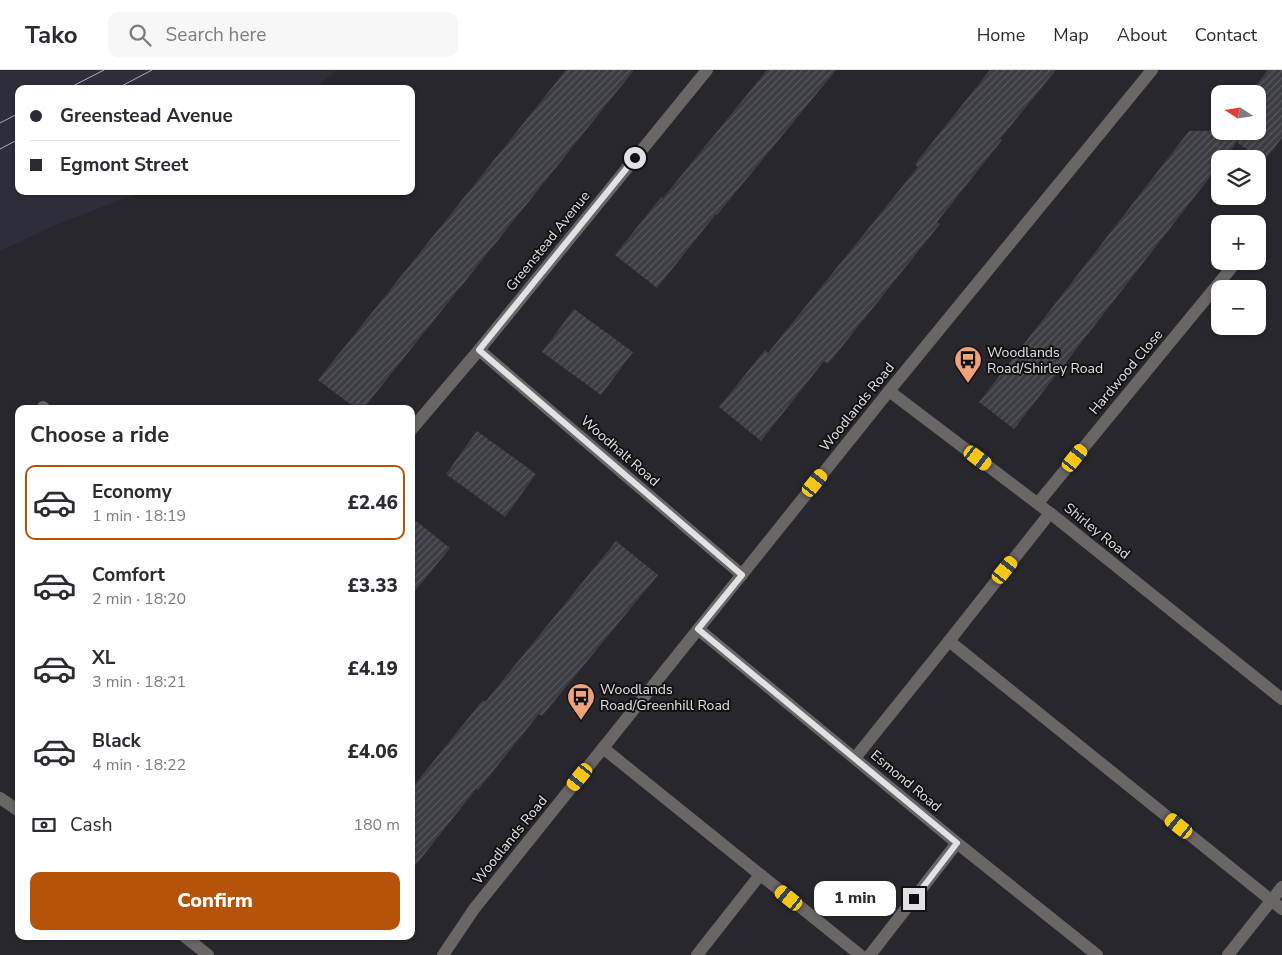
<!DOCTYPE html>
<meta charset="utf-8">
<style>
:root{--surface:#fff;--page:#f7f7f7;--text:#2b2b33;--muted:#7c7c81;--line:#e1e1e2;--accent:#b45309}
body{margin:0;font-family:"Nunito Sans",sans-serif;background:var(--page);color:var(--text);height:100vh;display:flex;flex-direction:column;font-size:19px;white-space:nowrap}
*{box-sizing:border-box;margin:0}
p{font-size:16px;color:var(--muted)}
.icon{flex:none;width:28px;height:28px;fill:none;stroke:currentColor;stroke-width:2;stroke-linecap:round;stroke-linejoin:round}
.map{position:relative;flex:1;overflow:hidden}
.sheet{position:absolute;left:15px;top:335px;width:400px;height:535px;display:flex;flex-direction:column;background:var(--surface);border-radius:10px;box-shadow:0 1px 4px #0004}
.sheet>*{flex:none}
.top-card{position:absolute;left:15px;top:15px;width:400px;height:110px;border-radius:10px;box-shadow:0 1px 4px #0004;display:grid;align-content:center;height:110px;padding:0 15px;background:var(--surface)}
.needle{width:32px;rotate:282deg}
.tools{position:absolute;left:1211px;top:15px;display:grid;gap:10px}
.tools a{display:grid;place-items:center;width:55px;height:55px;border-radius:10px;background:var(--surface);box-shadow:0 1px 4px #0004;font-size:25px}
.end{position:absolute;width:22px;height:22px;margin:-11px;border:6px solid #e2e2e6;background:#111;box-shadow:0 0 0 2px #111}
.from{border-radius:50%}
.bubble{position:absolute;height:35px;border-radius:10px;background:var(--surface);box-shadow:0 1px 4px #0004;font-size:16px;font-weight:800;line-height:35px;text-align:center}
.car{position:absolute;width:15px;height:30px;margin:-15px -8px;border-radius:6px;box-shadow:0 0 4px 1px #0007;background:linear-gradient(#f5c518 24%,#345 0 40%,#f5c518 0 76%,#345 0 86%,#f5c518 0)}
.top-card b{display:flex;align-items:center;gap:18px;height:48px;font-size:19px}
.top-card b+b{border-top:1px solid var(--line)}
.top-card i{width:12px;height:12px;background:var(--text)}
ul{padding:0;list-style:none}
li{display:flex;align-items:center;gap:15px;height:75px;margin:0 10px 8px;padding:0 5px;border:2px solid transparent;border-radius:10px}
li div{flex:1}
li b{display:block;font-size:19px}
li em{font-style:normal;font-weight:800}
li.selected{border-color:var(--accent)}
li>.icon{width:45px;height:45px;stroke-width:1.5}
h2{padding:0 15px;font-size:22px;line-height:60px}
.pay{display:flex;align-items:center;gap:12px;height:55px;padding:0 15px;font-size:19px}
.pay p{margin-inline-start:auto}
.action{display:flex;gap:10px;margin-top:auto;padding:10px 15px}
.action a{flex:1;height:58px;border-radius:10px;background:var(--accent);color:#fff;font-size:20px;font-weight:800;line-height:58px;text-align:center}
header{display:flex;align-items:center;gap:30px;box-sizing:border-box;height:70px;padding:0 25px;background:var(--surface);border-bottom:1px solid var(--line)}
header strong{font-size:24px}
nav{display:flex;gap:28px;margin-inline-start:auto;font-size:18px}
.search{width:350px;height:45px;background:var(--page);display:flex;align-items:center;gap:12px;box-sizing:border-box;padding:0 18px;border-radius:10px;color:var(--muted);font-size:19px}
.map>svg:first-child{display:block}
.built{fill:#2e2d3a}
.building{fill:url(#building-hatch)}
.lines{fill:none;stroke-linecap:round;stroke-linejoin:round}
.minor{stroke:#6a6665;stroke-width:12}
.tram{stroke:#adadb2;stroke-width:1}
.route{stroke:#e2e2e6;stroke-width:6}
.labels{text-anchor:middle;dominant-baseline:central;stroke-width:4;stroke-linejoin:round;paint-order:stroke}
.street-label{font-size:14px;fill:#e2e2e6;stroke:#111114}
.poi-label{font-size:14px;fill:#e2e2e6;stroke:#111114;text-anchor:start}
</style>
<header>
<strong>Tako</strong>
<div class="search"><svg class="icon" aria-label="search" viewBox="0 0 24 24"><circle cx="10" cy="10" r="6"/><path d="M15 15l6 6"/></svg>Search here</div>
<nav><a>Home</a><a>Map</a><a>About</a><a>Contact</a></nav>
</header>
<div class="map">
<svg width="1282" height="885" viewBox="0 0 1282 885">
<defs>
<pattern id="building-hatch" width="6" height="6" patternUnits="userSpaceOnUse" patternTransform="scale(1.25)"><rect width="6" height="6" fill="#3c3c43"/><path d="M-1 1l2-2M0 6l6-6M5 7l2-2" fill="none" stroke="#58585e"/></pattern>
</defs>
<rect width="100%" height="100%" fill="#28272e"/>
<path class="built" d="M0,0h336l-21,19h-296v102h125l-89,34 -55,26z"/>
<g class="building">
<path d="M566,0h68l-56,70 -215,269h-6l-39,-29z"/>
<path d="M767,0h69l-119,145 -1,-1 -59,74 -42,-33 46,-58 2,1z"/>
<path d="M990,0h66l-56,69 2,1 -65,82 3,2 -112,140 -4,-3 -63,80 -42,-34 46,-57 3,3 150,-186 -3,-3z"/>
<path d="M1268,0h14v68l-19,24 -26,-20 -13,17h-4v5l-206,265 -35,-27 210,-271h69v-37h-9z"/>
<path d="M574,239l59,43 -32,43 -59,-43z"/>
<path d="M477,361l59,43 -31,43 -59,-43z"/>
<path d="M411,447l39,31 -39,48z"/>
<path d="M616,471l42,34 -116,141 -3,-2 -61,76 -2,-1 -65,82v-82l72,-89 2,2z"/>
</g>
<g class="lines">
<g class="minor">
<path d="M479,280l263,225"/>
<path d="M889,321l161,122 232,186"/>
<path d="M43,337l2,2"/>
<path d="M411,360l68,-80 228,-280"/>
<path d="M1038,433l199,-242"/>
<path d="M1050,443l-101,128 333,268"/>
<path d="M698,559l259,214 140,112"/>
<path d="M603,678l257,207"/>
<path d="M855,688l94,-117"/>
<path d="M0,728l19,13"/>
<path d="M184,866l24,19"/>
<path d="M443,885l31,-46 415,-518 263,-321"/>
<path d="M697,885l63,-80"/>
<path d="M870,885l87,-112"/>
<path d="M1228,885l54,-68"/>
</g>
<g class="tram">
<path d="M67,19l37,-19"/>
<path d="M116,19l36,-19"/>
<path d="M0,53l19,-10"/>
<path d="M0,79l19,-10"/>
</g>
</g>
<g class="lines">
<path class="route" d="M635,88l-156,192 263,225 -44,54 259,214 -43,56"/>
</g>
<defs>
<symbol id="bus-pin" viewBox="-11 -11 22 30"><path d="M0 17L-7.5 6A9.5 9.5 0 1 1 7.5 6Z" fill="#f0a27a" stroke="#111114"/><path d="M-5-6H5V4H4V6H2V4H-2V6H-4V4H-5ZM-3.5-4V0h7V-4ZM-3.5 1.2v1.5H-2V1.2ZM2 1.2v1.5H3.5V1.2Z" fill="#111"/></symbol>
</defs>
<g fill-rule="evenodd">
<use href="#bus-pin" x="952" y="274" width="32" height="43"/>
<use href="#bus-pin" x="565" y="611" width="32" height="43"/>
</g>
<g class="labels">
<g class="street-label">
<text transform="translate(548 171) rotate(-51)">Greenstead Avenue</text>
<text transform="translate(1126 302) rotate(-50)">Hardwood Close</text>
<text transform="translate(857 337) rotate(-51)">Woodlands Road</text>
<text transform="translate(620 381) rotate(41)">Woodhalt Road</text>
<text transform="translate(1097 461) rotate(39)">Shirley Road</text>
<text transform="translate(906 711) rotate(40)">Esmond Road</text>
<text transform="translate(510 770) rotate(-51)">Woodlands Road</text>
</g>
<g class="poi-label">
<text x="987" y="282">Woodlands<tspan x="987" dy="16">Road/Shirley Road</tspan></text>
<text x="600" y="619">Woodlands<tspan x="600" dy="16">Road/Greenhill Road</tspan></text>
</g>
</g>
</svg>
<div class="tools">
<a><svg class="needle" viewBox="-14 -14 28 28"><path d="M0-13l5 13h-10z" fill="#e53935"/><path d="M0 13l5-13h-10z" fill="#7c7c81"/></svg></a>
<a><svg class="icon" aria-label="layers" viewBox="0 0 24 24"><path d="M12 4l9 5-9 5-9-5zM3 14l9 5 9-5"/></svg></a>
<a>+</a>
<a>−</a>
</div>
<i class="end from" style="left:635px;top:88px"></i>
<i class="end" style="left:914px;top:829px"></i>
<div class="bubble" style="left:814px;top:811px;width:82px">1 min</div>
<i class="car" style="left:978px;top:388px;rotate:127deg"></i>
<i class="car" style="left:1075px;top:388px;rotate:39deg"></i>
<i class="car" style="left:815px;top:413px;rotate:39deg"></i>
<i class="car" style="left:1005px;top:500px;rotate:39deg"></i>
<i class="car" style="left:580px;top:707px;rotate:219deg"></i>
<i class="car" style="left:1179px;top:756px;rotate:309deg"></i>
<i class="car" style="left:789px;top:828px;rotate:309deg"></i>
<div class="top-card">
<b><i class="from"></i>Greenstead Avenue</b>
<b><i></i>Egmont Street</b>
</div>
<section class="sheet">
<h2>Choose a ride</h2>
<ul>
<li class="selected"><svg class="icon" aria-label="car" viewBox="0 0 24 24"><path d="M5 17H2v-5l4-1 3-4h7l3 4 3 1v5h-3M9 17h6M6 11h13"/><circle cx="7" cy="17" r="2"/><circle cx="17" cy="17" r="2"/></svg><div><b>Economy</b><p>1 min · 18:19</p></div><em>£2.46</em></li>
<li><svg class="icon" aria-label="car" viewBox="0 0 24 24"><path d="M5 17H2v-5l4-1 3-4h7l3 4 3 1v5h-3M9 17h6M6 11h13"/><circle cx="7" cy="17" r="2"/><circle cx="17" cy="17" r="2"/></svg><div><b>Comfort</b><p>2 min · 18:20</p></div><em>£3.33</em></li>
<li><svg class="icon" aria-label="car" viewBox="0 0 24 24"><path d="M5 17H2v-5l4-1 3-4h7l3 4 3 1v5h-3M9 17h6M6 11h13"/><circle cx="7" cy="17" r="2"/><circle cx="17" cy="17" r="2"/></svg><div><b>XL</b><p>3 min · 18:21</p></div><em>£4.19</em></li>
<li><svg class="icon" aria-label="car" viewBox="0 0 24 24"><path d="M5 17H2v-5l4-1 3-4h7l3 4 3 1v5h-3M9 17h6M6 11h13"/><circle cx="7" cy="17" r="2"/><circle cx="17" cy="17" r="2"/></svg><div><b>Black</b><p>4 min · 18:22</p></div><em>£4.06</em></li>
</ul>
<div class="pay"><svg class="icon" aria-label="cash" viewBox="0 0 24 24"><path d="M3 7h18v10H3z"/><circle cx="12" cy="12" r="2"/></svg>Cash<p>180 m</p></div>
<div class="action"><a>Confirm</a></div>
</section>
</div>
